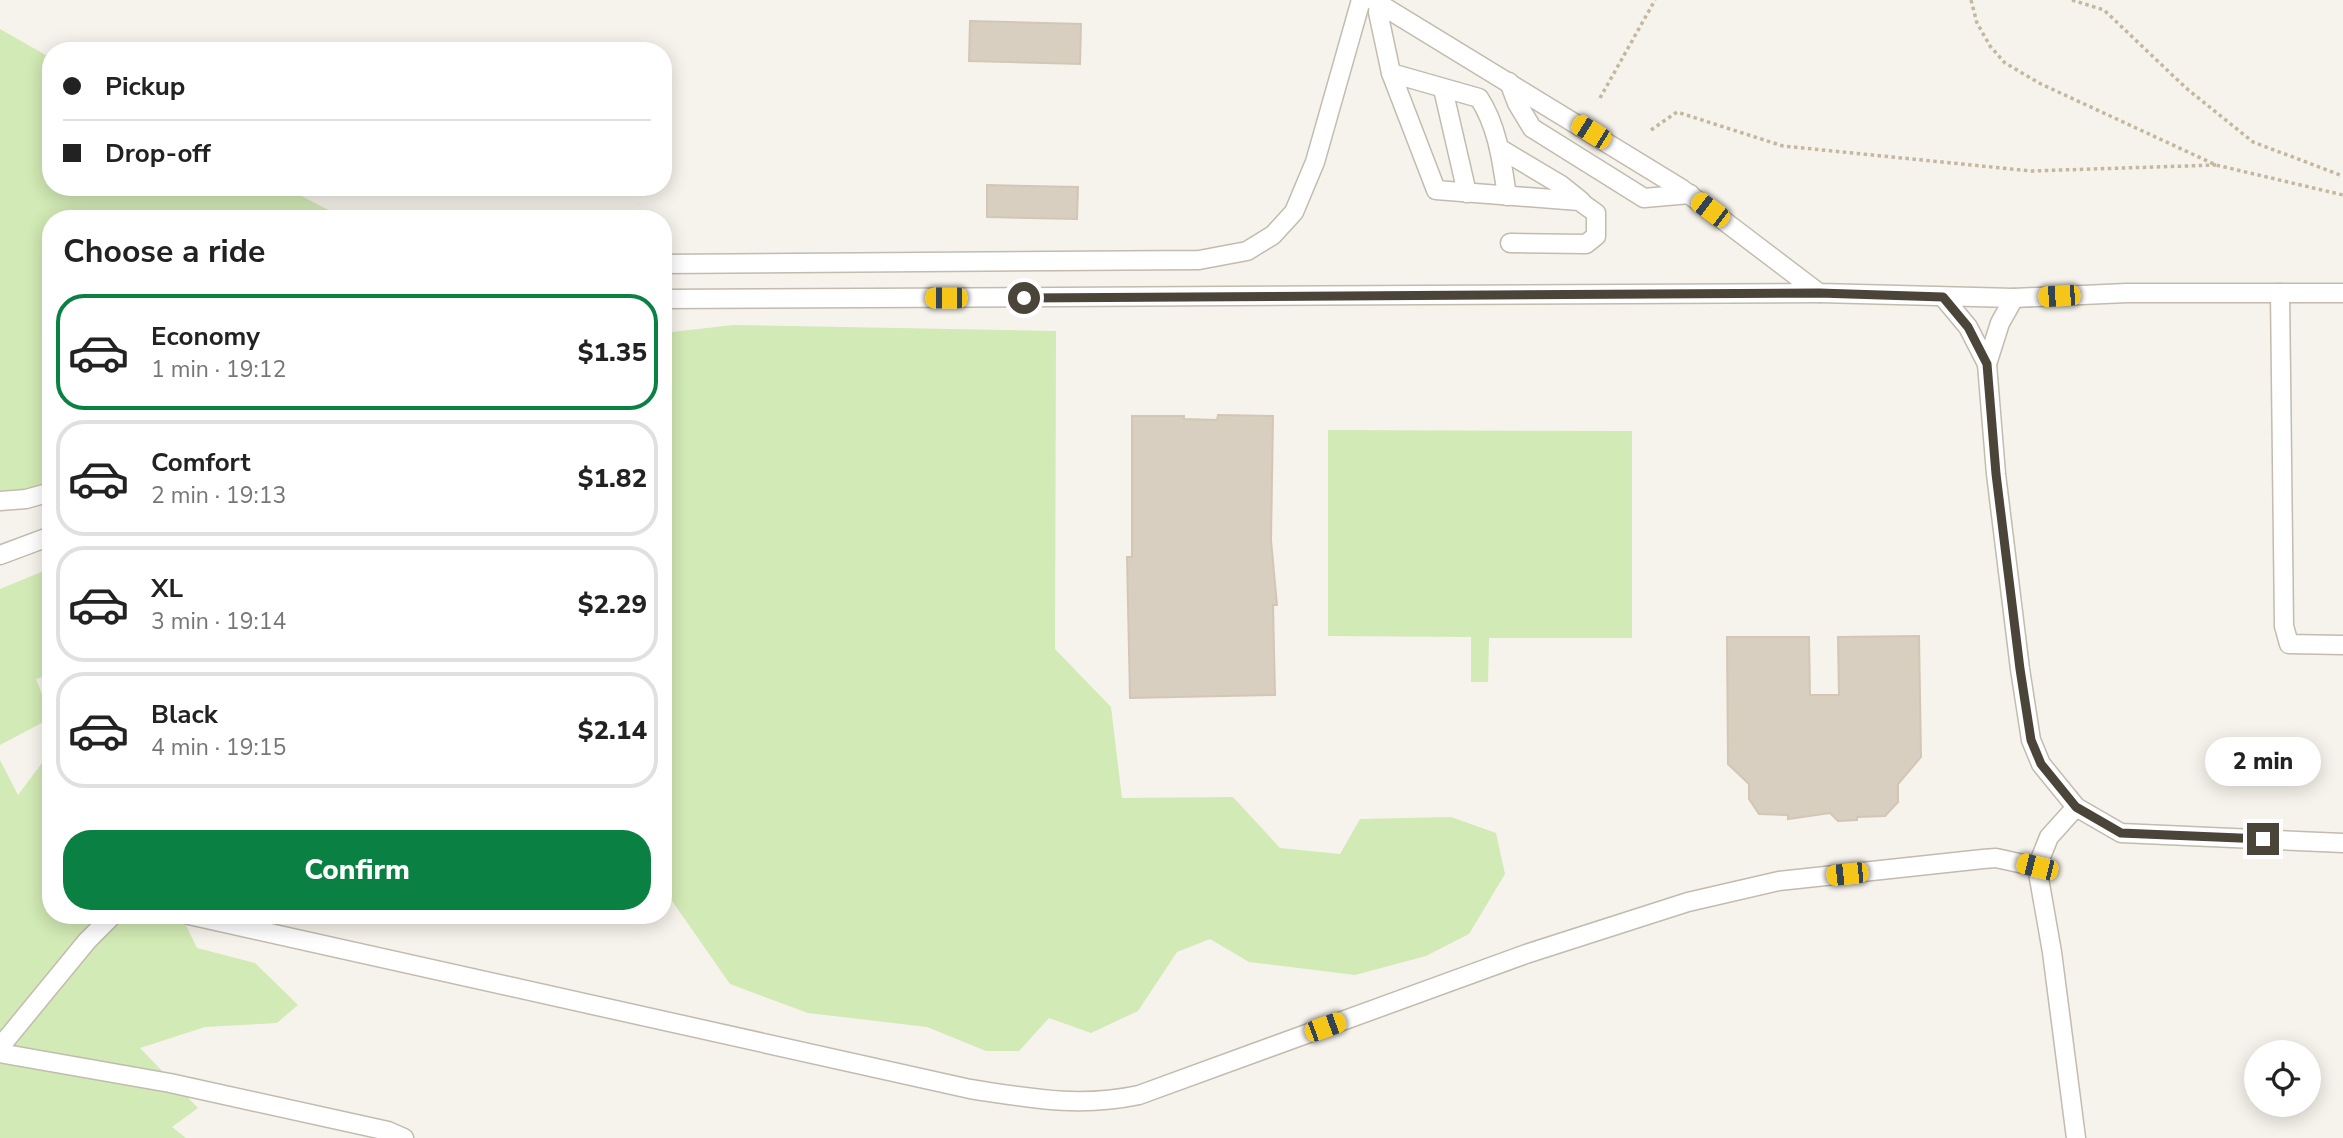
<!DOCTYPE html>
<meta charset="utf-8">
<style>
:root{--surface:#fff;--page:#f2f2f2;--text:#222;--muted:#767676;--line:#e0e0e0;--accent:#0b8043}
body{margin:0;font-family:"Nunito Sans",sans-serif;background:var(--page);color:var(--text);height:100vh;display:flex;flex-direction:column;font-size:26px;white-space:nowrap}
*{box-sizing:border-box;margin:0}
p{font-size:23px;color:var(--muted)}
.icon{flex:none;width:38px;height:38px;fill:none;stroke:currentColor;stroke-width:2;stroke-linecap:round;stroke-linejoin:round}
.map{position:relative;flex:1;overflow:hidden}
.details{position:absolute;left:42px;top:210px;width:630px;height:714px;display:flex;flex-direction:column;background:var(--surface);border-radius:28px;box-shadow:0 4px 18px #0003}
.details>*{flex:none}
.guide{position:absolute;left:42px;top:42px;width:630px;height:154px;border-radius:28px;box-shadow:0 4px 18px #0003;display:grid;align-content:center;height:154px;padding:0 21px;background:var(--surface)}
.controls{position:absolute;left:2244px;top:1040px;display:grid;gap:14px}
.controls a{display:grid;place-items:center;width:77px;height:77px;border-radius:50%;background:var(--surface);box-shadow:0 4px 18px #0003;font-size:35px}
.end{position:absolute;width:32px;height:32px;margin:-16px;border:9px solid #4b4439;background:#fff;box-shadow:0 0 0 4px #fff}
.from{border-radius:50%}
.bubble{position:absolute;height:49px;border-radius:24px;background:var(--surface);box-shadow:0 4px 18px #0003;font-size:23px;font-weight:800;line-height:49px;text-align:center}
.car{position:absolute;width:21px;height:42px;margin:-21px -10px;border-radius:9px;box-shadow:0 0 5px 2px #0007;background:linear-gradient(#f5c518 24%,#345 0 40%,#f5c518 0 76%,#345 0 86%,#f5c518 0)}
.guide b{display:flex;align-items:center;gap:24px;height:66px;font-size:26px}
.guide b+b{border-top:2px solid var(--line)}
.guide i{width:18px;height:18px;background:var(--text)}
ul{padding:0;list-style:none}
li{display:flex;align-items:center;gap:21px;height:116px;margin:0 14px 10px;padding:0 7px;border:4px solid var(--line);border-radius:28px}
li div{flex:1}
li b{display:block;font-size:26px}
li em{font-style:normal;font-weight:800}
li.on{border-color:var(--accent)}
li>.icon{width:63px;height:63px;stroke-width:1.5}
h2{padding:0 21px;font-size:32px;line-height:84px}
.primary-button{display:flex;gap:14px;margin-top:auto;padding:14px 21px}
.primary-button a{flex:1;height:80px;border-radius:28px;background:var(--accent);color:#fff;font-size:28px;font-weight:800;line-height:80px;text-align:center}
.map>svg:first-child{display:block}
.green{fill:#d2eab5}
.building{fill:#d8cfc1;stroke:#d3c7b4;stroke-width:2}
.lines{fill:none;stroke-linecap:round;stroke-linejoin:round}
.minor-casing{stroke:#c2bbae;stroke-width:21}
.path{stroke:#c4b79f;stroke-width:3.5;stroke-dasharray:3.5 3.5;stroke-linecap:butt}
.minor{stroke:#fff;stroke-width:18}
.route{stroke:#4b4439;stroke-width:9}
</style>
<div class="map">
<svg width="2343" height="1138" viewBox="0 0 2343 1138">
<rect width="100%" height="100%" fill="#f6f3ec"/>
<g class="green">
<path d="M0,29l51,29v129h233l62,32h-295v270l-51,20z"/>
<path d="M733,325l323,6 -1,318 56,58 11,91 111,-1 47,51 60,6 20,-35 91,-2 45,16 9,41 -36,60 -43,22 -71,19 -106,-13 -39,-23 -33,13 -39,59 -47,22 -42,-15 -30,33h-33l-59,-24 -119,-14 -78,-29 -67,-96v-555z"/>
<path d="M1328,430l304,1v207h-143l-1,44h-17v-45l-143,-1z"/>
<path d="M51,568v106l-15,5 15,39 -51,27v-156z"/>
<path d="M51,751v164h130l16,33 58,15 43,42 -21,18 -72,4 -65,21 58,60 -26,19 14,11h-186v-378l18,35z"/>
</g>
<g class="building">
<path d="M970,21l111,3 -1,40 -111,-3z"/>
<path d="M987,185l91,2 -1,32 -90,-2z"/>
<path d="M1218,415l55,1 -2,124 6,65h-4l2,90 -145,3 -3,-141h5v-141h52v3l33,1z"/>
<path d="M1919,636l2,121 -23,27v18l-13,14 -28,1v3l-19,1 -8,-8 -42,6v-4l-29,-1 -10,-15v-15l-21,-20 -1,-127h82l1,58h29l-1,-58z"/>
</g>
<g class="lines">
<defs>
<g id="minor">
<path d="M1373,0l309,189 137,104 195,5 113,-5h216"/>
<path d="M1379,5l-1,7 13,61 45,117 143,11 17,12v23l-10,8 -76,-1"/>
<path d="M1391,73l88,25c19,29 23,65 28,98"/>
<path d="M1509,82l8,21 15,25 112,70 46,-4"/>
<path d="M1443,89l24,104"/>
<path d="M1499,148l62,37 20,16"/>
<path d="M663,264l536,-4 48,-9 26,-16 21,-23 21,-50 46,-162"/>
<path d="M2280,293l4,333 5,18 54,1"/>
<path d="M1943,297l25,30 19,37 9,110 24,195 11,71 10,24 35,43 45,26 222,10"/>
<path d="M663,299l1156,-6"/>
<path d="M1987,364l13,-41 14,-25"/>
<path d="M0,501l26,-2 25,-7"/>
<path d="M0,555l51,-19"/>
<path d="M2076,807l-27,30 -12,30 15,85 24,186"/>
<path d="M189,915l781,174c60,9 108,19 169,6l387,-141 162,-52 91,-21 204,-22 13,-1 41,9"/>
<path d="M0,1047l87,-106 26,-26"/>
<path d="M0,1053l170,30 218,48 16,7"/>
</g>
</defs>
<use href="#minor" class="minor-casing"/>
<g class="path">
<path d="M1971,0l6,23 13,23 15,17 36,21 175,81 127,30"/>
<path d="M2072,0l32,10 82,78 67,54 90,34"/>
<path d="M1600,98l55,-98"/>
<path d="M1651,130l26,-18 106,34 248,25 185,-6"/>
</g>
<use href="#minor" class="minor"/>
</g>
<g class="lines">
<path class="route" d="M1024,298l795,-5 124,4 25,30 19,37 9,110 24,195 11,71 10,24 35,43 45,26 142,6"/>
</g>
</svg>
<div class="controls">
<a><svg class="icon" aria-label="locate" viewBox="0 0 24 24"><circle cx="12" cy="12" r="6"/><path d="M12 2v4M12 18v4M2 12h4M18 12h4"/></svg></a>
</div>
<i class="end from" style="left:1024px;top:298px"></i>
<i class="end" style="left:2263px;top:839px"></i>
<div class="bubble" style="left:2205px;top:737px;width:116px">2 min</div>
<i class="car" style="left:1591px;top:132px;rotate:302deg"></i>
<i class="car" style="left:1710px;top:210px;rotate:307deg"></i>
<i class="car" style="left:2059px;top:296px;rotate:267deg"></i>
<i class="car" style="left:946px;top:298px;rotate:270deg"></i>
<i class="car" style="left:2037px;top:867px;rotate:284deg"></i>
<i class="car" style="left:1847px;top:874px;rotate:264deg"></i>
<i class="car" style="left:1325px;top:1027px;rotate:70deg"></i>
<div class="guide">
<b><i class="from"></i>Pickup</b>
<b><i></i>Drop-off</b>
</div>
<section class="details">
<h2>Choose a ride</h2>
<ul>
<li class="on"><svg class="icon" aria-label="car" viewBox="0 0 24 24"><path d="M5 17H2v-5l4-1 3-4h7l3 4 3 1v5h-3M9 17h6M6 11h13"/><circle cx="7" cy="17" r="2"/><circle cx="17" cy="17" r="2"/></svg><div><b>Economy</b><p>1 min · 19:12</p></div><em>$1.35</em></li>
<li><svg class="icon" aria-label="car" viewBox="0 0 24 24"><path d="M5 17H2v-5l4-1 3-4h7l3 4 3 1v5h-3M9 17h6M6 11h13"/><circle cx="7" cy="17" r="2"/><circle cx="17" cy="17" r="2"/></svg><div><b>Comfort</b><p>2 min · 19:13</p></div><em>$1.82</em></li>
<li><svg class="icon" aria-label="car" viewBox="0 0 24 24"><path d="M5 17H2v-5l4-1 3-4h7l3 4 3 1v5h-3M9 17h6M6 11h13"/><circle cx="7" cy="17" r="2"/><circle cx="17" cy="17" r="2"/></svg><div><b>XL</b><p>3 min · 19:14</p></div><em>$2.29</em></li>
<li><svg class="icon" aria-label="car" viewBox="0 0 24 24"><path d="M5 17H2v-5l4-1 3-4h7l3 4 3 1v5h-3M9 17h6M6 11h13"/><circle cx="7" cy="17" r="2"/><circle cx="17" cy="17" r="2"/></svg><div><b>Black</b><p>4 min · 19:15</p></div><em>$2.14</em></li>
</ul>
<div class="primary-button"><a>Confirm</a></div>
</section>
</div>
